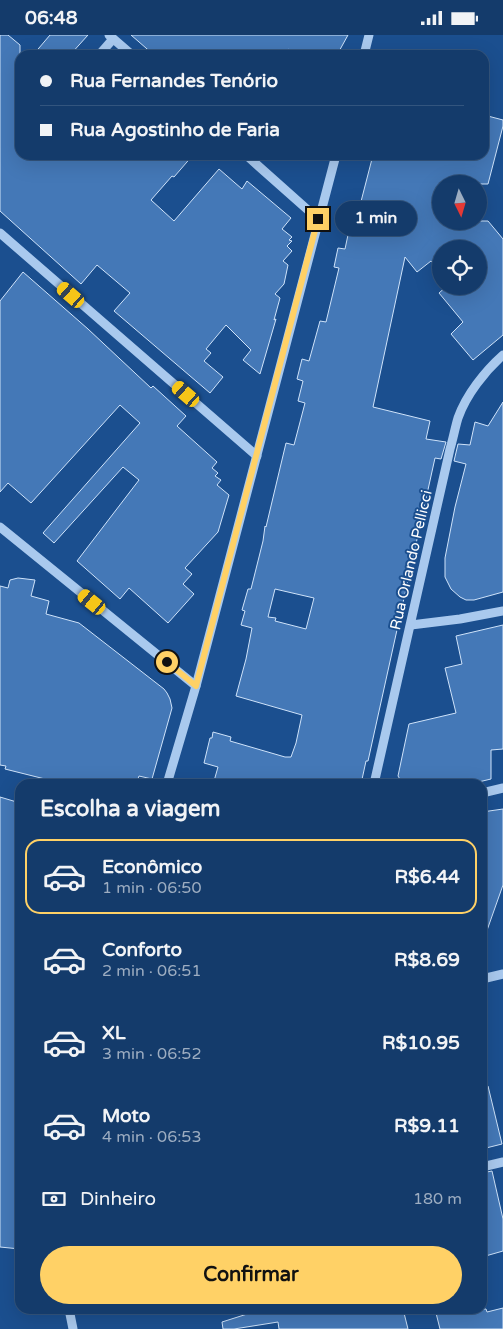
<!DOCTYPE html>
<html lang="pt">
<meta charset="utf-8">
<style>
:root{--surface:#143b6b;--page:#214673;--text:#f1f3f6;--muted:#9dadc1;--line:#33557e;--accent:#ffd166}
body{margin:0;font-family:"Varela Round",sans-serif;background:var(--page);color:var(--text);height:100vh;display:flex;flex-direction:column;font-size:19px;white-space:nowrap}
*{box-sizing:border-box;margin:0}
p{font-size:16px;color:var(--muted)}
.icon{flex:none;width:28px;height:28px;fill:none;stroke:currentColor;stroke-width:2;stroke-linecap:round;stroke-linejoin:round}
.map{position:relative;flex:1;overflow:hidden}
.details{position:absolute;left:15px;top:744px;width:472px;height:535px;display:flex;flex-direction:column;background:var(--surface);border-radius:15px;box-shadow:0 5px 20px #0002,0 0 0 1px var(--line)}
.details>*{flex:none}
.guide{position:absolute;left:15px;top:15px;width:474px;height:110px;border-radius:15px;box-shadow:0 5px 20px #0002,0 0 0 1px var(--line);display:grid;align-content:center;height:110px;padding:0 25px;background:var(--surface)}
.needle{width:32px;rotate:175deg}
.buttons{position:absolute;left:432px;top:140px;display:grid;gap:10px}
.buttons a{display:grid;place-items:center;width:55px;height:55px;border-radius:50%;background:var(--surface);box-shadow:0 5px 20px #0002,0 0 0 1px var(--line);font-size:25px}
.end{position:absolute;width:22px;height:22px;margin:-11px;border:6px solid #ffd166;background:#111;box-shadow:0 0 0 2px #111}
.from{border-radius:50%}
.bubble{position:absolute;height:35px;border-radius:18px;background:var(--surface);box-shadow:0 5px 20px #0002,0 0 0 1px var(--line);font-size:16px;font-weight:800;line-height:35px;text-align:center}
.car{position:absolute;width:15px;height:30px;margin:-15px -8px;border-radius:6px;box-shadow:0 0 4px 1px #0007;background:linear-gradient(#f5c518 24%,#345 0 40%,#f5c518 0 76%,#345 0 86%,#f5c518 0)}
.guide b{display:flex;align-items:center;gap:18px;height:48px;font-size:19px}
.guide b+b{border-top:1px solid var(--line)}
.guide i{width:12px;height:12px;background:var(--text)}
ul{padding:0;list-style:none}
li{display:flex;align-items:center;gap:15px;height:75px;margin:0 10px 8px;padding:0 15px;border:2px solid transparent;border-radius:15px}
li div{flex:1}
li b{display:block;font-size:19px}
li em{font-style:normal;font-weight:800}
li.selected{border-color:var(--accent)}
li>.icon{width:45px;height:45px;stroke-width:1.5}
h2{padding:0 25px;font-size:22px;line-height:60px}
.pay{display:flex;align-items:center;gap:12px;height:55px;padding:0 25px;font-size:19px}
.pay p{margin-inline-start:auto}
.button{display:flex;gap:10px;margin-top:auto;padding:10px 25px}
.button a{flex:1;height:58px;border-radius:30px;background:var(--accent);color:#111;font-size:20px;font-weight:800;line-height:58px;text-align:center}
.status{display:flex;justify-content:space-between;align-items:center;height:35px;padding:0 25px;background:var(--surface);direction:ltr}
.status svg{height:14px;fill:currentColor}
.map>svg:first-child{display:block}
.building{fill:#4478b7;stroke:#cfe3fa;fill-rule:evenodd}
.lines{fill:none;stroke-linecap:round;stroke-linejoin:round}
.minor{stroke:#a9c9ee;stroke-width:9}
.route{stroke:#ffd166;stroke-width:6}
.labels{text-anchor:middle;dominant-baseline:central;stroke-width:4;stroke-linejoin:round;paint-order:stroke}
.street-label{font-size:15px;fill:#fff;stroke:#1b4f8f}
</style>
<div class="status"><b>06:48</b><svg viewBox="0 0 49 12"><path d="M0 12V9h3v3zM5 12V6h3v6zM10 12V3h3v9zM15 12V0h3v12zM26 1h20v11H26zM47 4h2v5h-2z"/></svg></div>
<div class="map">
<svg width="503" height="1294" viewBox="0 0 503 1294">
<rect width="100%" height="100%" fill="#1b4f8f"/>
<g class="building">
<path d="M0,0h8l12,10v110h173l-19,22 -2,-1 -21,24 23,21 45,-52 23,20 5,-8 44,37 -9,11 10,8 -3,3 3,1 -5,5 5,5 -9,10 5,4 -4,19 -9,10 5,4 -6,22 2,-1 -16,55 -17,-14 8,-10 -25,-25 -20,24 5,4 -7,8 19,16 -13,16 -96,-82 16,-18 -33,-28 -16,19 -81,-73z"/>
<path d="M50,0h38l-18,20h-37z"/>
<path d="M131,0h217l-11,20h-41l-8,-6 -5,6h-129z"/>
<path d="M484,80l19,5v6l-15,58h-47v37h47l15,18v96l-30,25 -22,-26 12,-12 -24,-29 8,-7h32v-37h-38v23l-10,-11 -14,11 -12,-15 -32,150 57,14 -4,18 20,3 -5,17 -6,-1 -67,303h-2l-5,23h-137l-10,-3 4,-14 -14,-4 6,-25h2l1,-6 18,5 -1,4 55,16h6l5,-14 6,-28 -66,-19 10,-37 6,-31 -11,-3 4,-14 -3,-1 6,-21h3l12,-48 2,-15 1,1 20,-84 8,2 11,-42 -7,-2 5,-20 -6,-2 5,-20 7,2 11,-40 6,1 13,-54 -5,-1 4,-19 7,1 7,-33 5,1 16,-62h111zM275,554l39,9 -8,31 -31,-8 1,-3 -8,-1z"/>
<path d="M23,237l65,57 63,59 2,-2 33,30 -9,10 40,36 -5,6 6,5 -3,3 6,4 -4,5 12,10 -11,37 -33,36 7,6 -9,10 11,10 -26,29 -39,-35 -9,11 -43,-38 62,-81 -16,-13 -69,76 -11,-10 97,-110 -20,-18 -89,98 -23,-20 -8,9v-191z"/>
<path d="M503,367v190l-29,8h-8l-6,-3 -9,-8 -6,-12v-19l10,-51 11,-43 -12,-3 4,-17 12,1 5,-23 13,4z"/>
<path d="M18,543l17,2 -4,16 18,5 -3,13 33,9 85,66 3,4 3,6 2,9 -20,71 -13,-3 -3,8h-93l2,-5 -40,-10 1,-3 -6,-1v-179l8,2 2,-8z"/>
<path d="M503,590v124l-12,1v29l-21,5h-67l-5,-8 11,-52 47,-11 -11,-45 17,-4 -6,-28z"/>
<path d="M0,762l20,6v446l-20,-2z"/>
<path d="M503,774v76l-18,51h-3v-124z"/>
<path d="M488,1051l14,58 -20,5v-62z"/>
<path d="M492,1136l11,48v32l-21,6v-84z"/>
<path d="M503,1273v21h-63l-5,-20h51l1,3z"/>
<path d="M263,1274h140l5,20h-129l-1,-7 -44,7h-11l-1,-7z"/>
</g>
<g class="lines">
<g class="minor">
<path d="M109,0l23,20"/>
<path d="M99,20l14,-16"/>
<path d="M364,20l5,-20"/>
<path d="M246,120l72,64"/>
<path d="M0,198l257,223"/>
<path d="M0,492l196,159"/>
<path d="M411,590l49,-6 43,-8"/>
<path d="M167,749l29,-98 140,-531"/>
<path d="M374,749l76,-335c3,-10 5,-21 8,-31 8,-23 27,-47 45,-63"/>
<path d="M482,758l21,-5"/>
<path d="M482,944l21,-5"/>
<path d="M482,1132l21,-5"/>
<path d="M69,1274l4,20"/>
</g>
</g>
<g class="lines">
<path class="route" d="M167,627l29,24 122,-467"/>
</g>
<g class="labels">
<g class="street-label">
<text transform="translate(411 525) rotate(-77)">Rua Orlando Pellicci</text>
</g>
</g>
</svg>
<div class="buttons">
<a><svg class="needle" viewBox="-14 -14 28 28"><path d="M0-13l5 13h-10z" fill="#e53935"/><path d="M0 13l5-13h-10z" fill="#9dadc1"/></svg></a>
<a><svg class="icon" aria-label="locate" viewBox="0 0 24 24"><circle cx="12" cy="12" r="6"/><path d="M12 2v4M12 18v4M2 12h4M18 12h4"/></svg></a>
</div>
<i class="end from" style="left:167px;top:627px"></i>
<i class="end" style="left:318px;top:184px"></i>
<div class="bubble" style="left:335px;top:166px;width:82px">1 min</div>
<i class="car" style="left:71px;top:260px;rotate:311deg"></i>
<i class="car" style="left:186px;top:359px;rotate:311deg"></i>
<i class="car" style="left:92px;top:567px;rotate:309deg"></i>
<div class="guide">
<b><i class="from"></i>Rua Fernandes Tenório</b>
<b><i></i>Rua Agostinho de Faria</b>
</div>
<section class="details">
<h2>Escolha a viagem</h2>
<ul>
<li class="selected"><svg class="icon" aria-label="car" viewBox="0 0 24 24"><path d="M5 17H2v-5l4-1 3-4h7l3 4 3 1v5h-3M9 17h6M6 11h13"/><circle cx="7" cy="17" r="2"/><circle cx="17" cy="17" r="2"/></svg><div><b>Econômico</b><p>1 min · 06:50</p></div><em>R$6.44</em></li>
<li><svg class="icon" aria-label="car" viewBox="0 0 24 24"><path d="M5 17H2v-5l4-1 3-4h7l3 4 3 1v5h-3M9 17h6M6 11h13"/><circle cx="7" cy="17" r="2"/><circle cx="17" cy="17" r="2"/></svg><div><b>Conforto</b><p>2 min · 06:51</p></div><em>R$8.69</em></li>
<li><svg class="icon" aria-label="car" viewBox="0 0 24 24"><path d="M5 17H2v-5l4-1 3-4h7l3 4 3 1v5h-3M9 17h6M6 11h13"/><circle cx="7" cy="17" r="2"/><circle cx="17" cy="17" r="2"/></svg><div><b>XL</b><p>3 min · 06:52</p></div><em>R$10.95</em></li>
<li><svg class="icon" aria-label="car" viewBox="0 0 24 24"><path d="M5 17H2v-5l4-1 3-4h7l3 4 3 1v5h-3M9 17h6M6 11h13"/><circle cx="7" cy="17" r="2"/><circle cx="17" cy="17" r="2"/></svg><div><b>Moto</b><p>4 min · 06:53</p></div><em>R$9.11</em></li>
</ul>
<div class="pay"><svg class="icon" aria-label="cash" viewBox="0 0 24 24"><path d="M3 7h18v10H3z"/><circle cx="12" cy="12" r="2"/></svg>Dinheiro<p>180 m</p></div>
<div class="button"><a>Confirmar</a></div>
</section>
</div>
